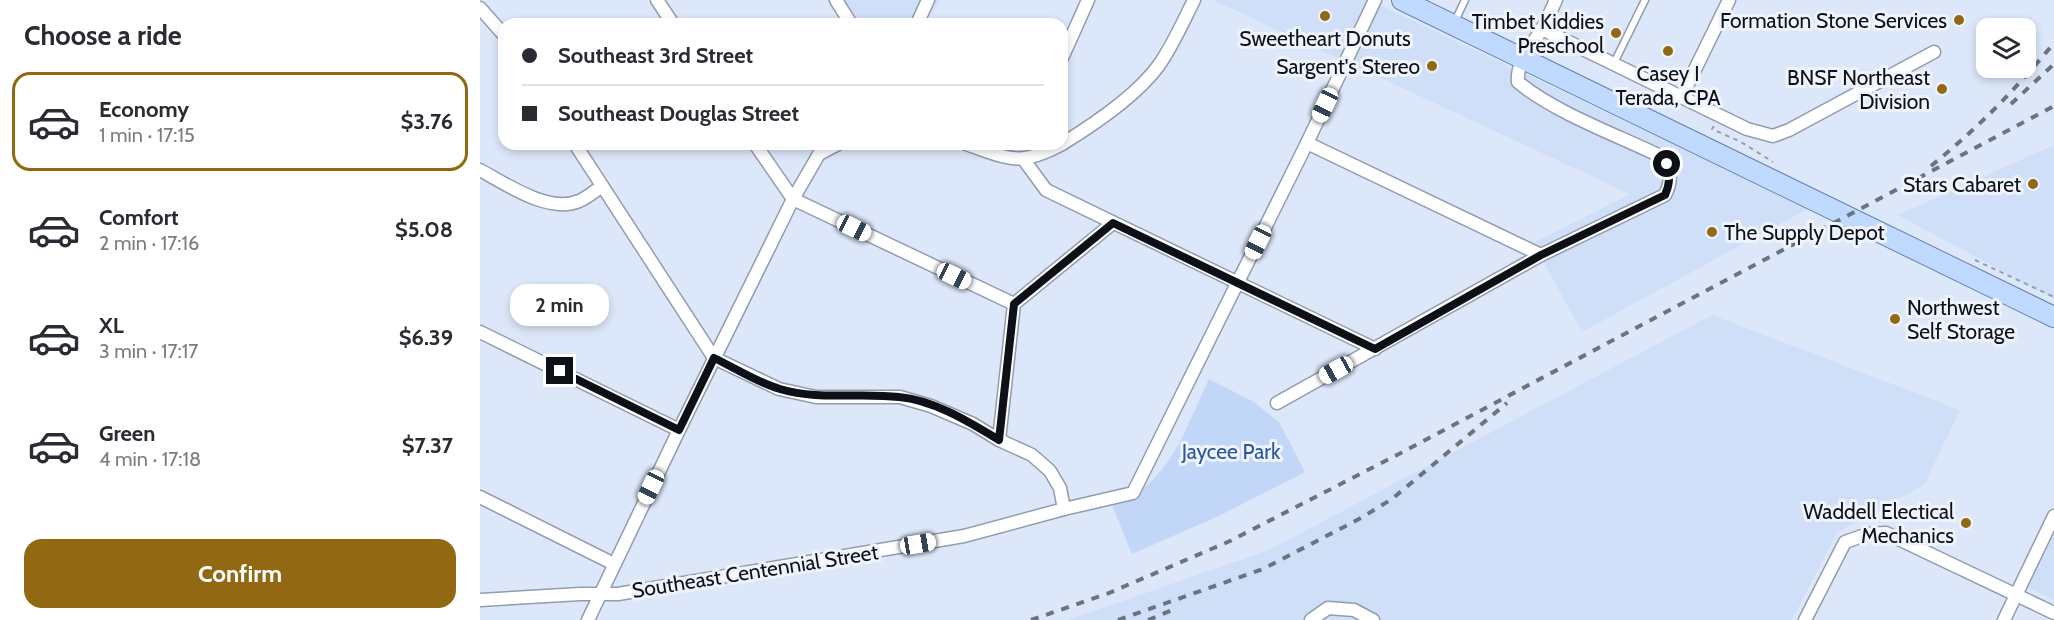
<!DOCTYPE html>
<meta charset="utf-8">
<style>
:root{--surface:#fff;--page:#f2f2f3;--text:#2b2b33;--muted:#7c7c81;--line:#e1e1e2;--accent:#936812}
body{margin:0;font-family:Cabin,sans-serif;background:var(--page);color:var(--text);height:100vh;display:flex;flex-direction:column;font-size:22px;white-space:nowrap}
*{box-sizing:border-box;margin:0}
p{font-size:20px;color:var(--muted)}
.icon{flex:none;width:33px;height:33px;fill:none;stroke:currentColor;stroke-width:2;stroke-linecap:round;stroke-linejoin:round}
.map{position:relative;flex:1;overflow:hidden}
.drawer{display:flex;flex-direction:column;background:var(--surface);width:480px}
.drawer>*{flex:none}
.top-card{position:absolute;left:18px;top:18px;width:570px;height:132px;border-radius:18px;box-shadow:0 3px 9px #0003;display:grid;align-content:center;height:132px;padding:0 24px;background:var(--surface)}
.controls{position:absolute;left:1496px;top:18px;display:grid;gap:12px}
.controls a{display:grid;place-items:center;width:60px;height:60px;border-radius:12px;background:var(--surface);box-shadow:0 3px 9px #0003;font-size:30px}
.end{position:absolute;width:27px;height:27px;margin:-14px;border:8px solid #0d1117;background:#fff;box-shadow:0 0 0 3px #fff}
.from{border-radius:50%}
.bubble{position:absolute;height:42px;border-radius:18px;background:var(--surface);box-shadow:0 3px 9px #0003;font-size:20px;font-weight:800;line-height:42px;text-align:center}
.car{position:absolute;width:18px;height:36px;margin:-18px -9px;border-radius:8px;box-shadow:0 0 4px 2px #0007;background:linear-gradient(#fff 24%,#345 0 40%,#fff 0 76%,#345 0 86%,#fff 0)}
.top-card b{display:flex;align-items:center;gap:21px;height:57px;font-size:22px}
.top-card b+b{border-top:2px solid var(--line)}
.top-card i{width:15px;height:15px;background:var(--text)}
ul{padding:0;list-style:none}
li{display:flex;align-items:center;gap:18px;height:99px;margin:0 12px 9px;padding:0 12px;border:3px solid transparent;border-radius:18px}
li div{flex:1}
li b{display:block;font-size:22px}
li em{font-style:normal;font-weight:800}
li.selected{border-color:var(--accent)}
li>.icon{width:54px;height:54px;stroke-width:1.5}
h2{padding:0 24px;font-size:27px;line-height:72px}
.cta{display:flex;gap:12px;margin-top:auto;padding:12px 24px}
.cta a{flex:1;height:69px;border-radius:18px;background:var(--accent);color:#fff;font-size:24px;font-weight:800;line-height:69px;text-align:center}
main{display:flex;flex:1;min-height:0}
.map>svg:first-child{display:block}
.built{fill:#cfdff8}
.green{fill:#c2d7f8}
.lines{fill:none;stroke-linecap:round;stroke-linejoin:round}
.service-casing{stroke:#929cad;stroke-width:9}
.minor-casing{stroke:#929cad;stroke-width:15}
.primary-casing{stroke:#6682ad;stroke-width:22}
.path{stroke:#969fad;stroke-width:2;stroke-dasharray:4.5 4.5;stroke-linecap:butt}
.service{stroke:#fff;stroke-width:6}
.minor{stroke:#fff;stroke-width:12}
.primary{stroke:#c0d9fe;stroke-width:20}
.rail{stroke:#6b737e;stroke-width:4;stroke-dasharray:8 8;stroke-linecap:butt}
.route{stroke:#0d1117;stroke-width:8}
.poi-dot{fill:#936812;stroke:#eff4fc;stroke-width:2}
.labels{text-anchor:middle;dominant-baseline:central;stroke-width:6;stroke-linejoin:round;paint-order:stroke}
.poi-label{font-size:21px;fill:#0d1117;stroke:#eff4fc;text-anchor:end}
.park-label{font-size:21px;fill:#2b569a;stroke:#eff4fc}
.street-label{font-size:21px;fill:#0d1117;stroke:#eff4fc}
</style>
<main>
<section class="drawer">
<h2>Choose a ride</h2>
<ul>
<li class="selected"><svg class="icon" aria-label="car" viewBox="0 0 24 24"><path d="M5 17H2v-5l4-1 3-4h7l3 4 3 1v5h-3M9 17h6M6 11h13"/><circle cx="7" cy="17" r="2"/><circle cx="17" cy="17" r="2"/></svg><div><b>Economy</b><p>1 min · 17:15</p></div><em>$3.76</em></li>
<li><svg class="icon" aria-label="car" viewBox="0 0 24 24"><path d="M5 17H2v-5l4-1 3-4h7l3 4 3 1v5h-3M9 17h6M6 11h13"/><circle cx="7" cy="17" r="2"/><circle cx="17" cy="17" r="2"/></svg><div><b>Comfort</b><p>2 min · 17:16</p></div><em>$5.08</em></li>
<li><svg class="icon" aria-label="car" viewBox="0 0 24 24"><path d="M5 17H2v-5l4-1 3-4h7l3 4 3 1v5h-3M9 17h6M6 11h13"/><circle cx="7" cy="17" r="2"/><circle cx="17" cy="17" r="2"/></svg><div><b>XL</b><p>3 min · 17:17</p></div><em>$6.39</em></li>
<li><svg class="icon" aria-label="car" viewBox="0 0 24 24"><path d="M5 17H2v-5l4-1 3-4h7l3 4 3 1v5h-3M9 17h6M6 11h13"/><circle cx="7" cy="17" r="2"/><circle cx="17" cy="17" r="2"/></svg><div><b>Green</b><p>4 min · 17:18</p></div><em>$7.37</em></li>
</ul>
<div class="cta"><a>Confirm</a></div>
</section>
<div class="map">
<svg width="1574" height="620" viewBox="0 0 1574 620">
<rect width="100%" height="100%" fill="#dce8fa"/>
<g class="built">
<path d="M348,0h113l-18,24h-79z"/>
<path d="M733,0h156l440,208 -227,124 -49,-89 97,-49z"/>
<path d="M1574,145v154l-156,-84z"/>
<path d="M1232,315l248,95 -36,75 -87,48 -45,87h-724l201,-70z"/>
<path d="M1574,533v67l-26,-12z"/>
</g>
<path class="green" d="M729,379l45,23 25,20 26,50 -86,44 -87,38 -21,-51c9,-5 21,-8 30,-14 32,-19 52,-77 68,-110z"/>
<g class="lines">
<defs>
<g id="service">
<path d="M975,21l10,-21"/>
<path d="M1134,63l31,-63"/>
</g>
<g id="minor">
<path d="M177,0l16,24"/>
<path d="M356,0l15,24"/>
<path d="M0,8l24,27"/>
<path d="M437,24l11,-24"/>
<path d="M1062,29l205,100 26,7 16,-6 145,-78"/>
<path d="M582,58l26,-58"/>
<path d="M1202,96l47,-96"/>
<path d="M827,143l234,112"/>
<path d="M95,144l139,214 65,31 37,8h84l31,9 42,18 26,16 33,15 18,16 10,17 4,21"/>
<path d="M275,144l38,55 221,105"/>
<path d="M486,144c43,15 54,23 96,0"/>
<path d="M582,144c31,-19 76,-50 97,-79 14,-20 24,-43 35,-65"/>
<path d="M544,160l22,30 329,159"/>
<path d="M0,170c26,14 69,44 99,31 8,-3 16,-10 23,-15"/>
<path d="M0,332l199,98"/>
<path d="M797,403l264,-148 124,-60c9,-18 5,-28 -9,-41 -42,-20 -102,-42 -138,-72 -2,-20 14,-36 23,-52 6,-9 10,-20 15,-30"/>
<path d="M519,440l15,-136 99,-81"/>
<path d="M0,497l134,67"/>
<path d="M0,600l100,-6h38l346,-58 100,-27 69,-16 174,-350 68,-143"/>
<path d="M108,620l91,-190 114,-231 26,-45 19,-10"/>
<path d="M831,620l17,-12 26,2 19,10"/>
<path d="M1325,620l40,-78 23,-8 18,-1 168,80"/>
<path d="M1524,620l50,-104"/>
</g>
<path id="primary" d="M922,0l652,317"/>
</defs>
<use href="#service" class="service-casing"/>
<use href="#minor" class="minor-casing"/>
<use href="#primary" class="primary-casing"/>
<g class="path">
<path d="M1234,126l-2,3 29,13 32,20"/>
<path d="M1495,260l79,37"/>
</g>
<use href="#service" class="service"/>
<use href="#minor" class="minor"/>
<use href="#primary" class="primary"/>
<g class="rail">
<path d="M1531,104l43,-40"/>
<path d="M1451,166c46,-37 85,-77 123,-123"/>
<path d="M551,620l78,-27 121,-52 165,-85 659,-350"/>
<path d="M638,620l145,-51 98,-51 31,-19 115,-96"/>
<path d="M668,620l27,-11"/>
</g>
</g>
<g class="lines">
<path class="route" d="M80,371l119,59 35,-72c21,10 44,25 66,31 39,12 79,3 119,8 35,3 70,25 100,43l15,-136 99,-81 262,126 166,-94 124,-60c5,-11 5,-19 2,-31"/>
</g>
<g class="poi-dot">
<circle cx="845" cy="16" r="6"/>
<circle cx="1479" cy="20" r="6"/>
<circle cx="1136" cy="33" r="6"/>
<circle cx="1188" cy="51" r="6"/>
<circle cx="952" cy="66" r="6"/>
<circle cx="1462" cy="89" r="6"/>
<circle cx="1553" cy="184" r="6"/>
<circle cx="1232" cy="232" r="6"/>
<circle cx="1415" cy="319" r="6"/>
<circle cx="1486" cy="523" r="6"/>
</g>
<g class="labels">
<g class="poi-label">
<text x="1467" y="20">Formation Stone Services</text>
<text x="1124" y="21">Timbet Kiddies<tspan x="1124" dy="24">Preschool</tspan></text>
<text x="845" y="38" text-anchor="middle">Sweetheart Donuts</text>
<text x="940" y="66">Sargent's Stereo</text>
<text x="1188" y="73" text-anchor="middle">Casey I<tspan x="1188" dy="24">Terada, CPA</tspan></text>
<text x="1450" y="77">BNSF Northeast<tspan x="1450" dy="24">Division</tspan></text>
<text x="1541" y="184">Stars Cabaret</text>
<text x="1244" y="232" text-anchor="start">The Supply Depot</text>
<text x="1427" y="307" text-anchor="start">Northwest<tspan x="1427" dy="24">Self Storage</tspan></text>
<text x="1474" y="511">Waddell Electical<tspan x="1474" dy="24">Mechanics</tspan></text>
</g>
<g class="park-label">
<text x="751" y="451">Jaycee Park</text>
</g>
<g class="street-label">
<text transform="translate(275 571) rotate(-9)">Southeast Centennial Street</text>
</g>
</g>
</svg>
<div class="controls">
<a><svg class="icon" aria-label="layers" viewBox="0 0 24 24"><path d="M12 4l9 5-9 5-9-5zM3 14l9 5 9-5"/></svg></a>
</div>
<i class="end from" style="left:1187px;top:164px"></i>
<i class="end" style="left:80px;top:371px"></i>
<div class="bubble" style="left:30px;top:284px;width:99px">2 min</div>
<i class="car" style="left:845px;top:105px;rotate:205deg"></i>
<i class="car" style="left:374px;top:228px;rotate:116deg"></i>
<i class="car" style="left:778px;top:242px;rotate:206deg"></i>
<i class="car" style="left:474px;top:276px;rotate:116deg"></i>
<i class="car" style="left:856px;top:370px;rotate:241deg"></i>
<i class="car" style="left:171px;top:487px;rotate:206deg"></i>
<i class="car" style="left:438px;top:544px;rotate:80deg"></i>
<div class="top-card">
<b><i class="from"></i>Southeast 3rd Street</b>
<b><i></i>Southeast Douglas Street</b>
</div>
</div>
</main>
